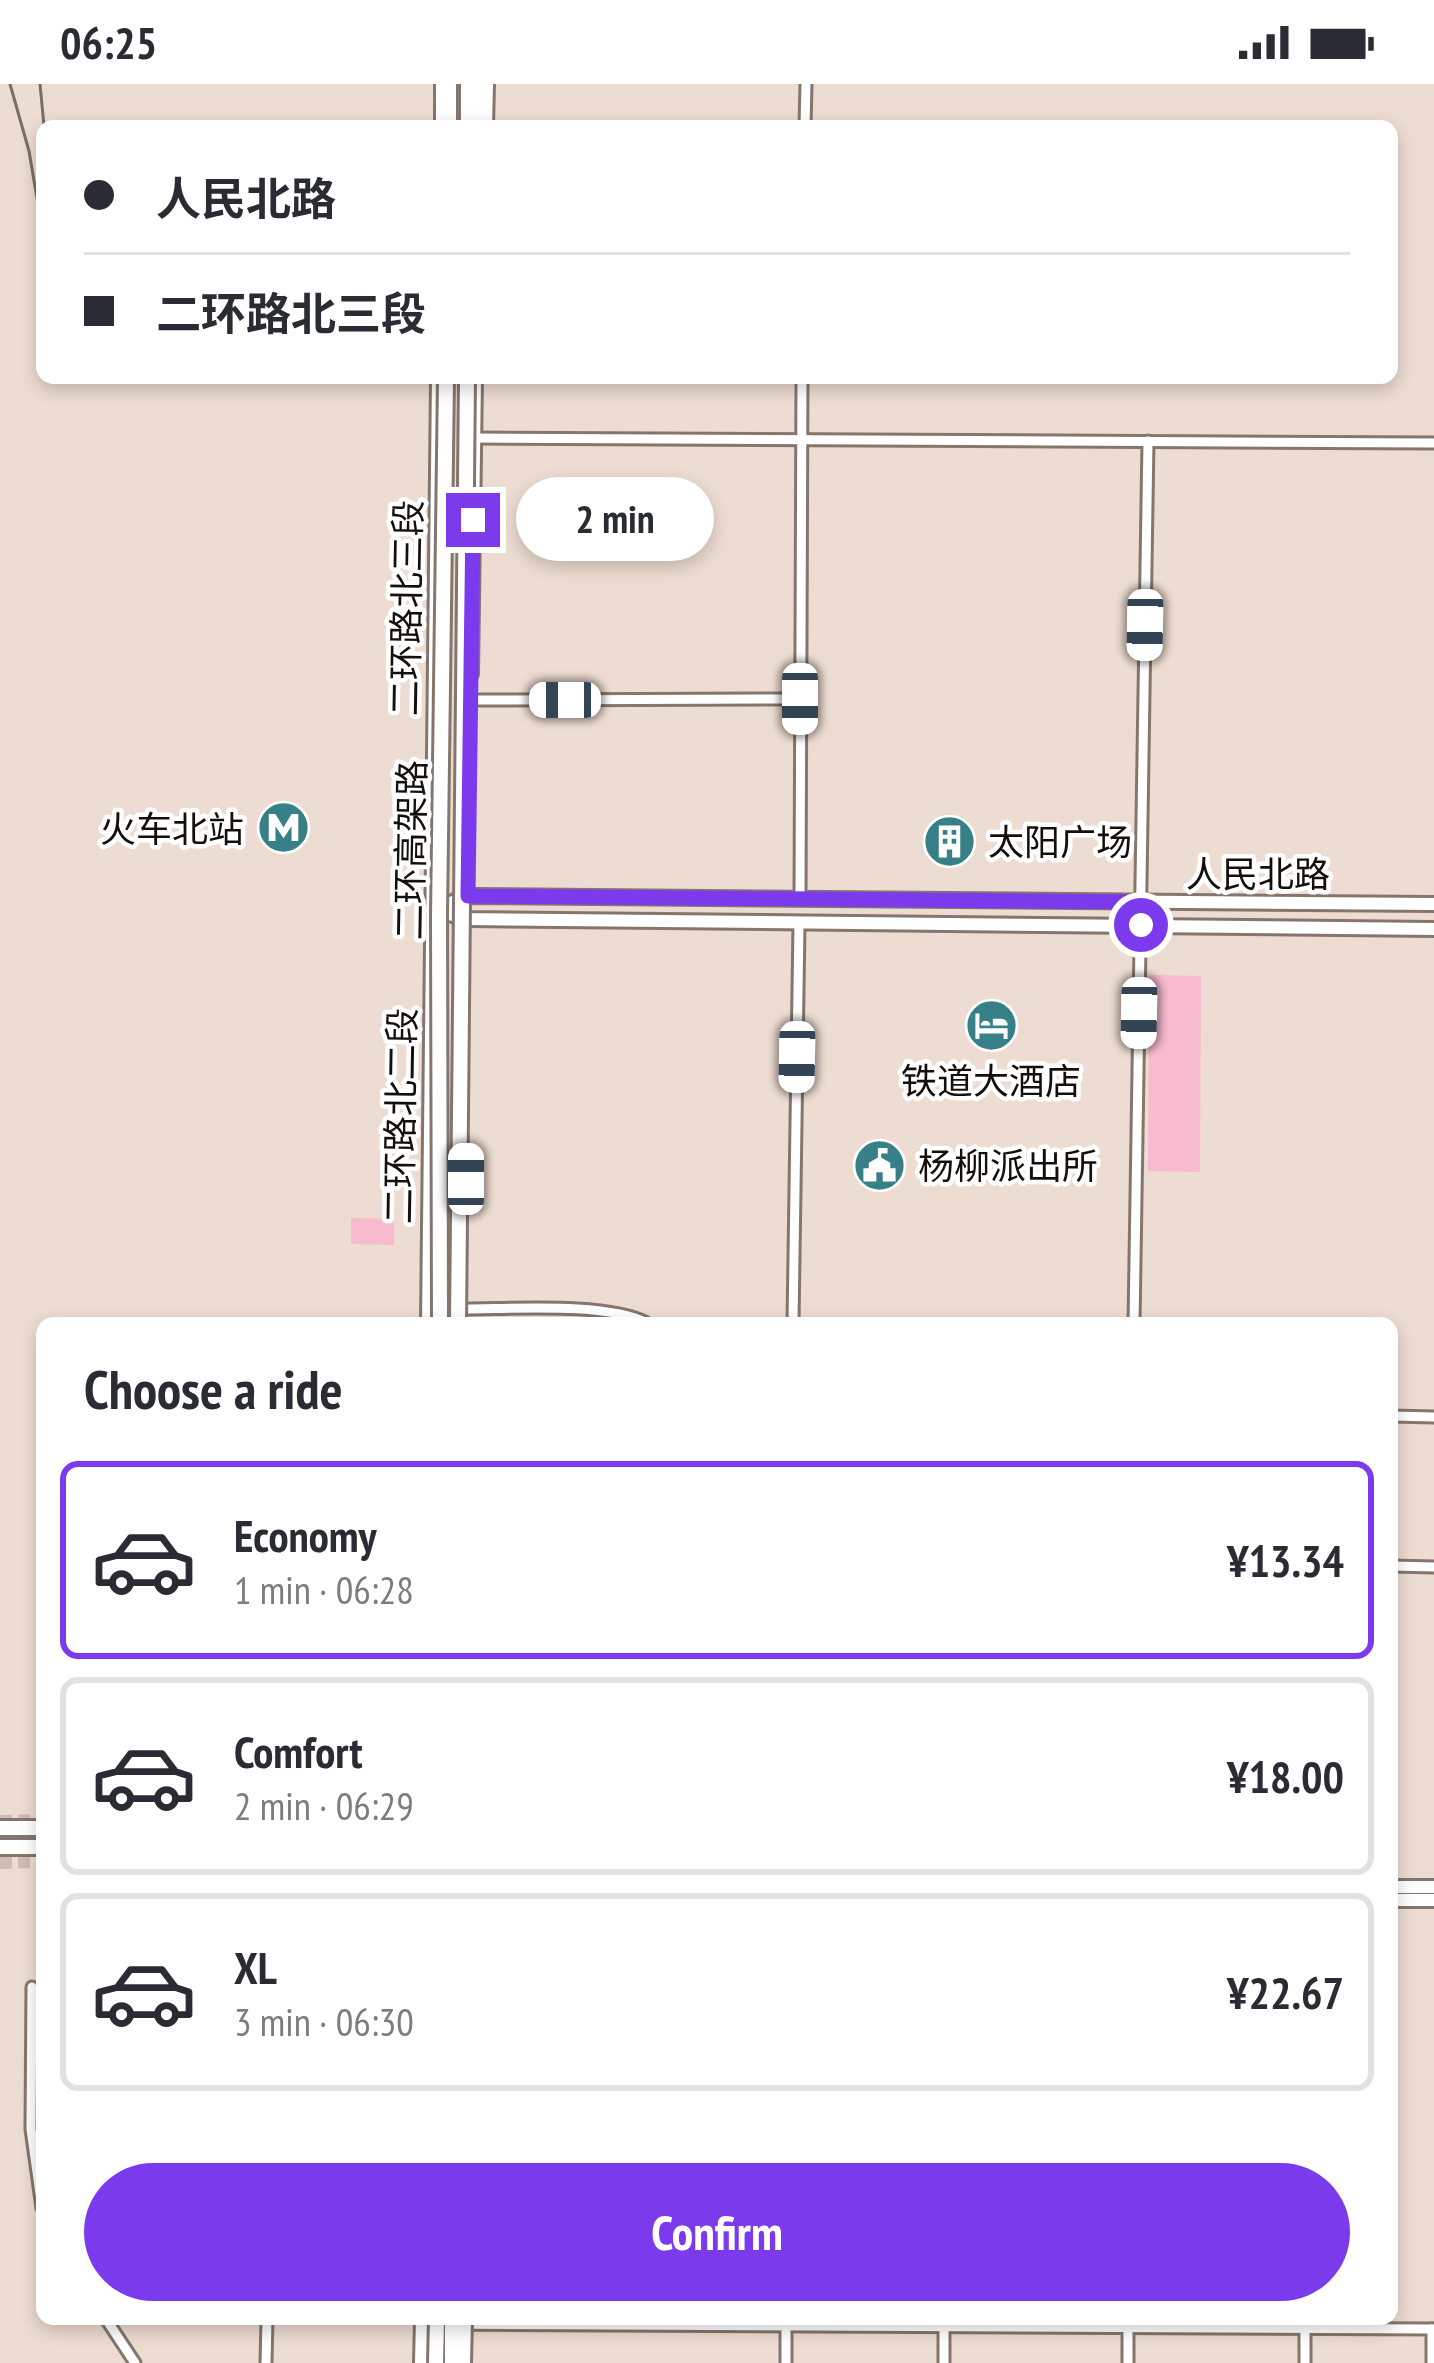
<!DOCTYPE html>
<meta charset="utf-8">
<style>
:root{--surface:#fff;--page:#f7f7f7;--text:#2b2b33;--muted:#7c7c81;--line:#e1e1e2;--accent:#7c3aed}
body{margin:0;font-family:"PT Sans Narrow","Noto Sans SC",sans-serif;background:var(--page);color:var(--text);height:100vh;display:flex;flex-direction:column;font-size:45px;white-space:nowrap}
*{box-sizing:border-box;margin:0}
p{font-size:39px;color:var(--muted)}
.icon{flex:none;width:66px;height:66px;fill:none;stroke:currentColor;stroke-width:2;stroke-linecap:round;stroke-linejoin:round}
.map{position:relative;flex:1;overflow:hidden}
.sheet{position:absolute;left:36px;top:1233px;width:1362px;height:1008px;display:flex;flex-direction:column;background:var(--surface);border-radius:18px;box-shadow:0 6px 18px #0003}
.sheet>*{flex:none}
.hud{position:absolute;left:36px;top:36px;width:1362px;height:264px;border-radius:18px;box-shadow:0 6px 18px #0003;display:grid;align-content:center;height:264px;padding:0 48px;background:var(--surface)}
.end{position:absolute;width:54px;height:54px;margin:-27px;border:15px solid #7c3aed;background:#fff;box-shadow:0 0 0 6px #fff}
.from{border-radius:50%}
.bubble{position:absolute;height:84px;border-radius:42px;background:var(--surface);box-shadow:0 6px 18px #0003;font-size:39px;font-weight:700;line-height:84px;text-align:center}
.car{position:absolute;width:36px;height:72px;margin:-36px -18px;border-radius:15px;box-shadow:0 0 9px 3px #0007;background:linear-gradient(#fff 24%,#345 0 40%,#fff 0 76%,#345 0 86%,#fff 0)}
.hud b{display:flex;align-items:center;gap:42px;height:114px;font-size:45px}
.hud b+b{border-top:3px solid var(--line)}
.hud i{width:30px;height:30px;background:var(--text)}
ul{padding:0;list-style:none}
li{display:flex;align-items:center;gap:36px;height:198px;margin:0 24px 18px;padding:0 24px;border:6px solid var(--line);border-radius:18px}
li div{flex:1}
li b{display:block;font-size:45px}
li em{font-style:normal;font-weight:700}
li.current{border-color:var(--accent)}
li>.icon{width:108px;height:108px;stroke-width:1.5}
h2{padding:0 48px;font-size:54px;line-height:144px}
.button{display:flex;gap:24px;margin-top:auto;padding:24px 48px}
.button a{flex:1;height:138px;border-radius:72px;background:var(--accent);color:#fff;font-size:48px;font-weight:700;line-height:138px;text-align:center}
.status{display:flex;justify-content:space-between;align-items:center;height:84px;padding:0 60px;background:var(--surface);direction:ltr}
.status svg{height:33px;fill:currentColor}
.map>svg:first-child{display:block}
.green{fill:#f7bace}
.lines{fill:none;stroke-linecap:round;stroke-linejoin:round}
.major-tunnel{stroke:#cdbdb3;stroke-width:12;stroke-dasharray:12 6;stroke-linecap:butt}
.minor-casing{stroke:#84766c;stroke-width:15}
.major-casing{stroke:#84766c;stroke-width:18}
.highway-casing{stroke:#84766c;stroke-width:20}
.minor{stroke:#fff;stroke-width:9}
.major{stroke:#fff;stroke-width:12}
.highway{stroke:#fff;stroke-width:14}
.rail{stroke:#796e67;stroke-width:3}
.highway-bridge-casing{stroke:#84766c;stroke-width:20;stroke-linecap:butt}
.highway-bridge{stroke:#fff;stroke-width:14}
.route{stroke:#7c3aed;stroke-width:15}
.labels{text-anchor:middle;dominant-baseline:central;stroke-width:9;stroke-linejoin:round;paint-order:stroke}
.street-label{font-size:36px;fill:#150f0b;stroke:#fff}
.poi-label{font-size:36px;fill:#150f0b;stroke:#fff;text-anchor:start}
</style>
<div class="status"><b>06:25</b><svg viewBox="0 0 49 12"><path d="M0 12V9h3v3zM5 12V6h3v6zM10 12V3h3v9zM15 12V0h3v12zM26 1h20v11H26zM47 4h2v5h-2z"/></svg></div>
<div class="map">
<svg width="1434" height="2279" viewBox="0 0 1434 2279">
<rect width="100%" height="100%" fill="#eddcd1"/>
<g class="green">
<path d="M1149,891l52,1 -1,196 -52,-1z"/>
<path d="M351,1134l43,1v26l-43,-1z"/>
</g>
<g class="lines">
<g class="major-tunnel">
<path d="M0,1737l42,-1"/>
<path d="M0,1779l42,-1"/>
</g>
<defs>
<g id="minor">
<path d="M805,42l1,-42"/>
<path d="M474,354l960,5"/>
<path d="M470,616l330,-1"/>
<path d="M800,815l2,-521"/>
<path d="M465,1225c46,0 143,-7 182,14"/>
<path d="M793,1239l6,-399"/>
<path d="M1134,1239l14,-882"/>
<path d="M1392,1332l42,1"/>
<path d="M1392,1482l42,1"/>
<path d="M32,1903l-1,142 11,79"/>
<path d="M106,2235l29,44"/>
<path d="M786,2235v44"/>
<path d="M944,2235v44"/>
<path d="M1128,2235v44"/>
<path d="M431,2240l1003,5"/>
<path d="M266,2279l1,-44"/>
<path d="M1305,2279v-44"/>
<path d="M1432,2279v-34"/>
</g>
<g id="major">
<path d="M478,0v42"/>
<path d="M442,42v-42"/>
<path d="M471,590l4,-296"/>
<path d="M432,826l36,-14 966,8"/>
<path d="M433,826l35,9 966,10"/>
<path d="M428,1239l10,-945"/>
<path d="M1392,1803h42"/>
<path d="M1392,1816h42"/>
<path d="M421,2279l1,-44"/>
</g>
<g id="highway">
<path d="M449,42v-42"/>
<path d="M468,42v-42"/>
<path d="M485,42l1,-42"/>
<path d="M0,1744h42"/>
<path d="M0,1763h42"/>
</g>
</defs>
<use href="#minor" class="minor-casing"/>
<use href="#major" class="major-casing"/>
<use href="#highway" class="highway-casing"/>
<use href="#minor" class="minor"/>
<use href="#major" class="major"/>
<use href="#highway" class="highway"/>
<g class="rail">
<path d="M10,0l19,67 13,77"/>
<path d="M40,0l4,42"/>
</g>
<defs>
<g id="highway-bridge">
<path d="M440,1239l-1,-407 7,-538"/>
<path d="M458,1239l9,-945"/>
<path d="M436,2279l1,-44"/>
<path d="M452,2279v-44"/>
<path d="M463,2279l1,-44"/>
</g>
</defs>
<use href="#highway-bridge" class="highway-bridge-casing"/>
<use href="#highway-bridge" class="highway-bridge"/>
</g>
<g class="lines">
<path class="route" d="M473,436l-5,376 673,6v23"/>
</g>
<defs>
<symbol id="metro-disc" viewBox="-11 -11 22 22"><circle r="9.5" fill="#388087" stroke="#fff"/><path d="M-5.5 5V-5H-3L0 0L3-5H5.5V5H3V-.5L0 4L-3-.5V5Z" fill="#fff"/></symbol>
<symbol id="building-disc" viewBox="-11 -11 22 22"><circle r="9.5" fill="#388087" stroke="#fff"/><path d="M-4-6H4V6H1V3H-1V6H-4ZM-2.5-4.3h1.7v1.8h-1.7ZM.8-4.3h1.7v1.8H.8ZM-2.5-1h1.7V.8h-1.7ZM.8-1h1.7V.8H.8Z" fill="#fff"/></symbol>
<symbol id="hotel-disc" viewBox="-11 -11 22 22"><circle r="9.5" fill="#388087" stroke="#fff"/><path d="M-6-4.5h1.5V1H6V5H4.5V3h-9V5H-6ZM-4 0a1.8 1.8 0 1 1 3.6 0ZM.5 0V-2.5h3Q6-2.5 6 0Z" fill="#fff"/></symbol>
<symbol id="civic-disc" viewBox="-11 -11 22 22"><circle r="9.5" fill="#388087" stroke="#fff"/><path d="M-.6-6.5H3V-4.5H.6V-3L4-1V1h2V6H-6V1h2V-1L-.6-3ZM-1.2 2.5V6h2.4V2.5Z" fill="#fff"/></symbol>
</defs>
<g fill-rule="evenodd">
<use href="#metro-disc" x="254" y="714" width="59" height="59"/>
<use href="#building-disc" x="920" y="728" width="59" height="59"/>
<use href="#hotel-disc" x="962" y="912" width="59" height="59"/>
<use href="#civic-disc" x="850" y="1052" width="59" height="59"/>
</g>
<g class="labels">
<g class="street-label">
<text transform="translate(406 524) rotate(-89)">二环路北三段</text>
<text transform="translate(410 766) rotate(-89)">二环高架路</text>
<text x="1258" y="789">人民北路</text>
<text transform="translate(400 1032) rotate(-89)">二环路北二段</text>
</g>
<g class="poi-label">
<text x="244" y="744" text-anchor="end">火车北站</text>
<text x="988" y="757">太阳广场</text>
<text x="991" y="996" text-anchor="middle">铁道大酒店</text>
<text x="918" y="1081">杨柳派出所</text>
</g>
</g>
</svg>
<i class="end from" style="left:1141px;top:841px"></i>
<i class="end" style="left:473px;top:436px"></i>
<div class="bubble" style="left:516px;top:393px;width:198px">2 min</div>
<i class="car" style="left:1145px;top:541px;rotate:181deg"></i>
<i class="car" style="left:800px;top:615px;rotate:180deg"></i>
<i class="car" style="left:565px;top:616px;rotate:270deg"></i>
<i class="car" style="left:1139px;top:929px;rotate:181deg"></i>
<i class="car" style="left:797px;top:973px;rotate:181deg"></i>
<i class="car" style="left:466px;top:1095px;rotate:0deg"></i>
<div class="hud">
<b><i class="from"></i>人民北路</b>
<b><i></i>二环路北三段</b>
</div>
<section class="sheet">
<h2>Choose a ride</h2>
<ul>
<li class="current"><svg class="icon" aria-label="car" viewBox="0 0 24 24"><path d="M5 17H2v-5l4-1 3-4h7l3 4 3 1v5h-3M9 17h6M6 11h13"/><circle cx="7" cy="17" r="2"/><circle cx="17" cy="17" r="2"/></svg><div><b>Economy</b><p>1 min · 06:28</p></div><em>¥13.34</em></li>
<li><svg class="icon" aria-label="car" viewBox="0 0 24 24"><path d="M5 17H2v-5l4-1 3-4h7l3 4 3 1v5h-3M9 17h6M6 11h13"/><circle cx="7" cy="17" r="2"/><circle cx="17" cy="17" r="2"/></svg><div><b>Comfort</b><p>2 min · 06:29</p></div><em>¥18.00</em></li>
<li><svg class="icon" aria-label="car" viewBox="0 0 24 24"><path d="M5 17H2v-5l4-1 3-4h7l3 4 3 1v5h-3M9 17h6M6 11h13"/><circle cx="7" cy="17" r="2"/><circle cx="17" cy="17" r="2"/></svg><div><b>XL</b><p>3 min · 06:30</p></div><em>¥22.67</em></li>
</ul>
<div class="button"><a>Confirm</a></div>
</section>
</div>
